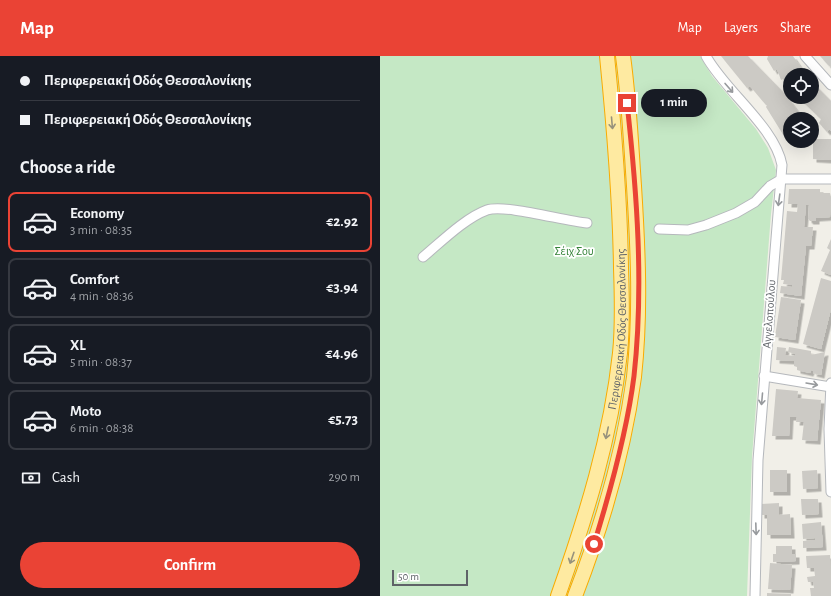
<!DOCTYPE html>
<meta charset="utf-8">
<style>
:root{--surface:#171b24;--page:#242831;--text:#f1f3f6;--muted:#9ea1a6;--line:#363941;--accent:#ea4335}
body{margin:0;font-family:"Alegreya Sans",sans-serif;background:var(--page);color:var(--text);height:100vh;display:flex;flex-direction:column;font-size:15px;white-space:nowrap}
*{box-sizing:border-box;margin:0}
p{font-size:13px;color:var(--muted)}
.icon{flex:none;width:22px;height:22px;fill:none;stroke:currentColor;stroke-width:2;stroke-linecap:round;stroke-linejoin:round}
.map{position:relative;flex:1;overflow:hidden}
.details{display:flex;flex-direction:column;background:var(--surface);width:380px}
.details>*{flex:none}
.guide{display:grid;align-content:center;height:88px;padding:0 20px;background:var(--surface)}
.controls{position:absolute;left:403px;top:12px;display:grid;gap:8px}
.controls a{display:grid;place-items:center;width:36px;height:36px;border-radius:50%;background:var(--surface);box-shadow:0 4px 16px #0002;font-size:20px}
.scale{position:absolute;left:12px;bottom:10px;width:76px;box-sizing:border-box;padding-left:4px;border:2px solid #5f6368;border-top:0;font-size:11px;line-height:14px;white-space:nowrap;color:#5f6368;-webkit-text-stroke:3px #fff;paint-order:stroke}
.end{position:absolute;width:18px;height:18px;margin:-9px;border:5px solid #ea4335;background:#fff;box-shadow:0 0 0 2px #fff}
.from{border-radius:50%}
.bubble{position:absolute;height:28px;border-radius:14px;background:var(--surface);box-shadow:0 4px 16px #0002;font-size:13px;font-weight:600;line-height:28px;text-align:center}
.guide b{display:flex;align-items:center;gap:14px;height:38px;font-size:15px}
.guide b+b{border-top:1px solid var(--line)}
.guide i{width:10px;height:10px;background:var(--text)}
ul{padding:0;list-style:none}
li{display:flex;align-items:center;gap:12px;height:60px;margin:0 8px 6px;padding:0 12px;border:2px solid var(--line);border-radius:8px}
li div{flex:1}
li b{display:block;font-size:15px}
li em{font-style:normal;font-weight:600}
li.on{border-color:var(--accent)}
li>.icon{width:36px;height:36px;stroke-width:1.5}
h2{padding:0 20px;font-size:18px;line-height:48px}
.pay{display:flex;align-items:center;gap:10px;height:44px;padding:0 20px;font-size:15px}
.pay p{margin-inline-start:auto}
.primary-button{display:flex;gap:8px;margin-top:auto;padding:8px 20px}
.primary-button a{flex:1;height:46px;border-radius:24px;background:var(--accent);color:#fff;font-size:16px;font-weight:600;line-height:46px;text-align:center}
header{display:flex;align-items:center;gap:24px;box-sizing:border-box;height:56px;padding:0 20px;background:var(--accent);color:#fff}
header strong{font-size:19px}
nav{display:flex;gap:22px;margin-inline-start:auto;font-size:14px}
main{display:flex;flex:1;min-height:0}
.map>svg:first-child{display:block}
.green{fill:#c5e8c5}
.building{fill:#cccac5;filter:url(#shadow)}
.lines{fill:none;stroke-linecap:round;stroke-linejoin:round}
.minor-casing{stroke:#b5b8bc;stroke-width:11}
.trunk-casing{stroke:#f9ab00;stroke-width:16}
.minor{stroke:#fff;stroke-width:9}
.trunk{stroke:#feeaa1;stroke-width:14}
.oneway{stroke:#979a9d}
.oneway2{stroke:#97927c}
.route{stroke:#ea4335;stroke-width:5}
.labels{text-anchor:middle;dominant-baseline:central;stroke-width:3.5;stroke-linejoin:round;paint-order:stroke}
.park-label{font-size:12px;fill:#348238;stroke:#fff}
.street-label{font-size:12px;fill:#5f6368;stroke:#fff}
</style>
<header>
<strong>Map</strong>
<nav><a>Map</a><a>Layers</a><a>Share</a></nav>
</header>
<main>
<section class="details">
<div class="guide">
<b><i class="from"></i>Περιφερειακή Οδός Θεσσαλονίκης</b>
<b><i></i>Περιφερειακή Οδός Θεσσαλονίκης</b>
</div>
<h2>Choose a ride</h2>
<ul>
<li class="on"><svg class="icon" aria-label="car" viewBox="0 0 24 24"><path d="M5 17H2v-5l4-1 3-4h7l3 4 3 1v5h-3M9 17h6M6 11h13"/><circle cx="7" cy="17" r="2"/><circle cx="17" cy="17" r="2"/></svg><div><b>Economy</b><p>3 min · 08:35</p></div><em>€2.92</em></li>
<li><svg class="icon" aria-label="car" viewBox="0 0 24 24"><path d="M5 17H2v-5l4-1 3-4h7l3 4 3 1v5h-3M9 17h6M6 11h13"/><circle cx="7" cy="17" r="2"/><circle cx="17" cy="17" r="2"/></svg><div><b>Comfort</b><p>4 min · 08:36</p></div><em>€3.94</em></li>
<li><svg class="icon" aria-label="car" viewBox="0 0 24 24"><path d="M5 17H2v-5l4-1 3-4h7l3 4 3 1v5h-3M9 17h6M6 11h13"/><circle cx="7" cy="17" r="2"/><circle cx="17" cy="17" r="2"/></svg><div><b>XL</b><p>5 min · 08:37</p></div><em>€4.96</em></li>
<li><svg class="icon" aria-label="car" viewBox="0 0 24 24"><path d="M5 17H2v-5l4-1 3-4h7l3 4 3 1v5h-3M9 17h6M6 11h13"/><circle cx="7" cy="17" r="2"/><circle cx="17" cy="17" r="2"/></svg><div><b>Moto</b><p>6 min · 08:38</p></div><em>€5.73</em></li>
</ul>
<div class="pay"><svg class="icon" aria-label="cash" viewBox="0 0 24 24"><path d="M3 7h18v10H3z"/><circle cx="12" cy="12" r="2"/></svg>Cash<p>290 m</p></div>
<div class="primary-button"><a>Confirm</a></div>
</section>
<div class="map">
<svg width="451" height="540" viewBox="0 0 451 540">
<defs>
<filter id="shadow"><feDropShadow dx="3.5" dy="3.5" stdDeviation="0" flood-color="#0004"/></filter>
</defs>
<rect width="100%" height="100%" fill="#f1efe8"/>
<path class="green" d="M0,0h320l12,20 44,53 12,19 8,22 -5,44 -19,243 -5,139h-367z"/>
<g class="building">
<path d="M341,0h27l36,37 18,24 -2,2h-10v20l-3,2 -21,-34 1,-2h-1l-16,-19 -3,2z"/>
<path d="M388,0h25l13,19h-16v15l-7,-11 -2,1 -4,-11 -3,2 -7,-12z"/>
<path d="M440,0h11v11l-3,-2z"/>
<path d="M432,26l19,19v30l-2,-2 -2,3 -8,-9 2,-4 -23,-22h14z"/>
<path d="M433,83h18v21l-18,-1z"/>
<path d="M409,133h31v4h10l1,4 -1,20 -14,1v3h-6l-2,-2 1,-14h-3l-2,22h9l-2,19h-5l-5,50 -21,-3 1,-7 11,1v-2l-9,-1 1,-4h-3l6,-69 10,1 1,-8h-10z"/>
<path d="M451,183v36l-10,-4 9,-21 -3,-2z"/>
<path d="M441,222l10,3v28l-10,40 -18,-5z"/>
<path d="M401,241l20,3 -6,40 -20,-3z"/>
<path d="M397,291l9,1 -1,7 10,1 1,-2 -8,-2 1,-5 22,4v4l14,-3 -4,23 -8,-2 1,-2 -3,-1 -1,3 -13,-3v-3l-3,-1v-5l-18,-1z"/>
<path d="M396,333l22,2 -1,7 24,2 -4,41 -15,-1 2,-18h-8l1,-5h-7l-1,19h-17z"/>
<rect x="390" y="414" width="17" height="22"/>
<path d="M437,414l1,18 -15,1 -1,-18z"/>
<path d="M421,443h17l1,15 -17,1z"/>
<path d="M399,447v12l11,-1 1,21h-24v-20h-6v-11z"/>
<path d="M441,466l2,25 -20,1v-7l12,-1v-2l-12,1 -1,-15z"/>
<path d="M396,490h16v8h4v7l-23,1v-8h3z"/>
<path d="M450,499l1,41h-20l-1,-8h4l-1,-6h-5l-1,-5 8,-1 -1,-8h-7l-1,-12z"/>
<path d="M390,507l22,2 -2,25 -22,-1z"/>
<path d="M387,537l24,1v2h-24z"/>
</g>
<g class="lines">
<defs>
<g id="minor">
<path d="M326,0c19,35 69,71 76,109l-24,295 -3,136"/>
<path d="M425,0l26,29"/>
<path d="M279,173l29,1 18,-5 30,-12 19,-11 15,-16 12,-7h49"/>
<path d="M43,201c18,-15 42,-39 64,-47 18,-6 77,11 100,13"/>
<path d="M384,320l67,11"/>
<path d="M451,327l-2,46 2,63"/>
</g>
<g id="trunk">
<path id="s1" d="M178,540c28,-79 53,-159 62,-243 3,-28 2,-57 1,-85 -1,-71 -7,-142 -14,-212"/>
<path d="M195,540c27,-70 49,-145 59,-219 7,-64 4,-128 0,-191 -3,-43 -5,-87 -11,-130"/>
</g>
</defs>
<use href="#minor" class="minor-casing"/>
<use href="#trunk" class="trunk-casing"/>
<use href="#minor" class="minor"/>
<use href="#trunk" class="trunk"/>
</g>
<defs><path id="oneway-shaft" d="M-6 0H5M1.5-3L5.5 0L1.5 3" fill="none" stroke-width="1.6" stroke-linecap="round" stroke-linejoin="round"/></defs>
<g class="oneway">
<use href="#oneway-shaft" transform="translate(349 32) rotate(49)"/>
<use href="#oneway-shaft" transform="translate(399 144) rotate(98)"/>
<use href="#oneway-shaft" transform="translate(432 328) rotate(10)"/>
<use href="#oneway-shaft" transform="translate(382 343) rotate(95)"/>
<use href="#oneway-shaft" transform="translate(376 473) rotate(88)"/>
</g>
<g class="oneway2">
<use href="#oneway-shaft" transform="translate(232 67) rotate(85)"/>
<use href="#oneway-shaft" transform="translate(227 377) rotate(102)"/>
<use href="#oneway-shaft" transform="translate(192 502) rotate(109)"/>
</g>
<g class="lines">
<path class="route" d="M214,488c17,-55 33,-112 40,-168 10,-90 3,-183 -7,-273"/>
</g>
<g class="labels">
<g class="park-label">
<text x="194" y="195">Σέιχ Σου</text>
</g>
<g class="street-label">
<text transform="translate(389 258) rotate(-86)">Αγγελοπούλου</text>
<text stroke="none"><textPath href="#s1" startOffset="275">Περιφερειακή Οδός Θεσσαλονίκης</textPath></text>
</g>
</g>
</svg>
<div class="controls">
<a><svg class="icon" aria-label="locate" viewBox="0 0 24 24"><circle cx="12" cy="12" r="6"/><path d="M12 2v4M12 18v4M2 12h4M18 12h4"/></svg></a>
<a><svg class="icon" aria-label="layers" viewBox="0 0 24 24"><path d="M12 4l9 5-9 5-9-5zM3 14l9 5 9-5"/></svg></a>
</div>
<div class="scale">50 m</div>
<i class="end from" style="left:214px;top:488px"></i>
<i class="end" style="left:247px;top:47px"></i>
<div class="bubble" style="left:261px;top:33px;width:66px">1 min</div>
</div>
</main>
